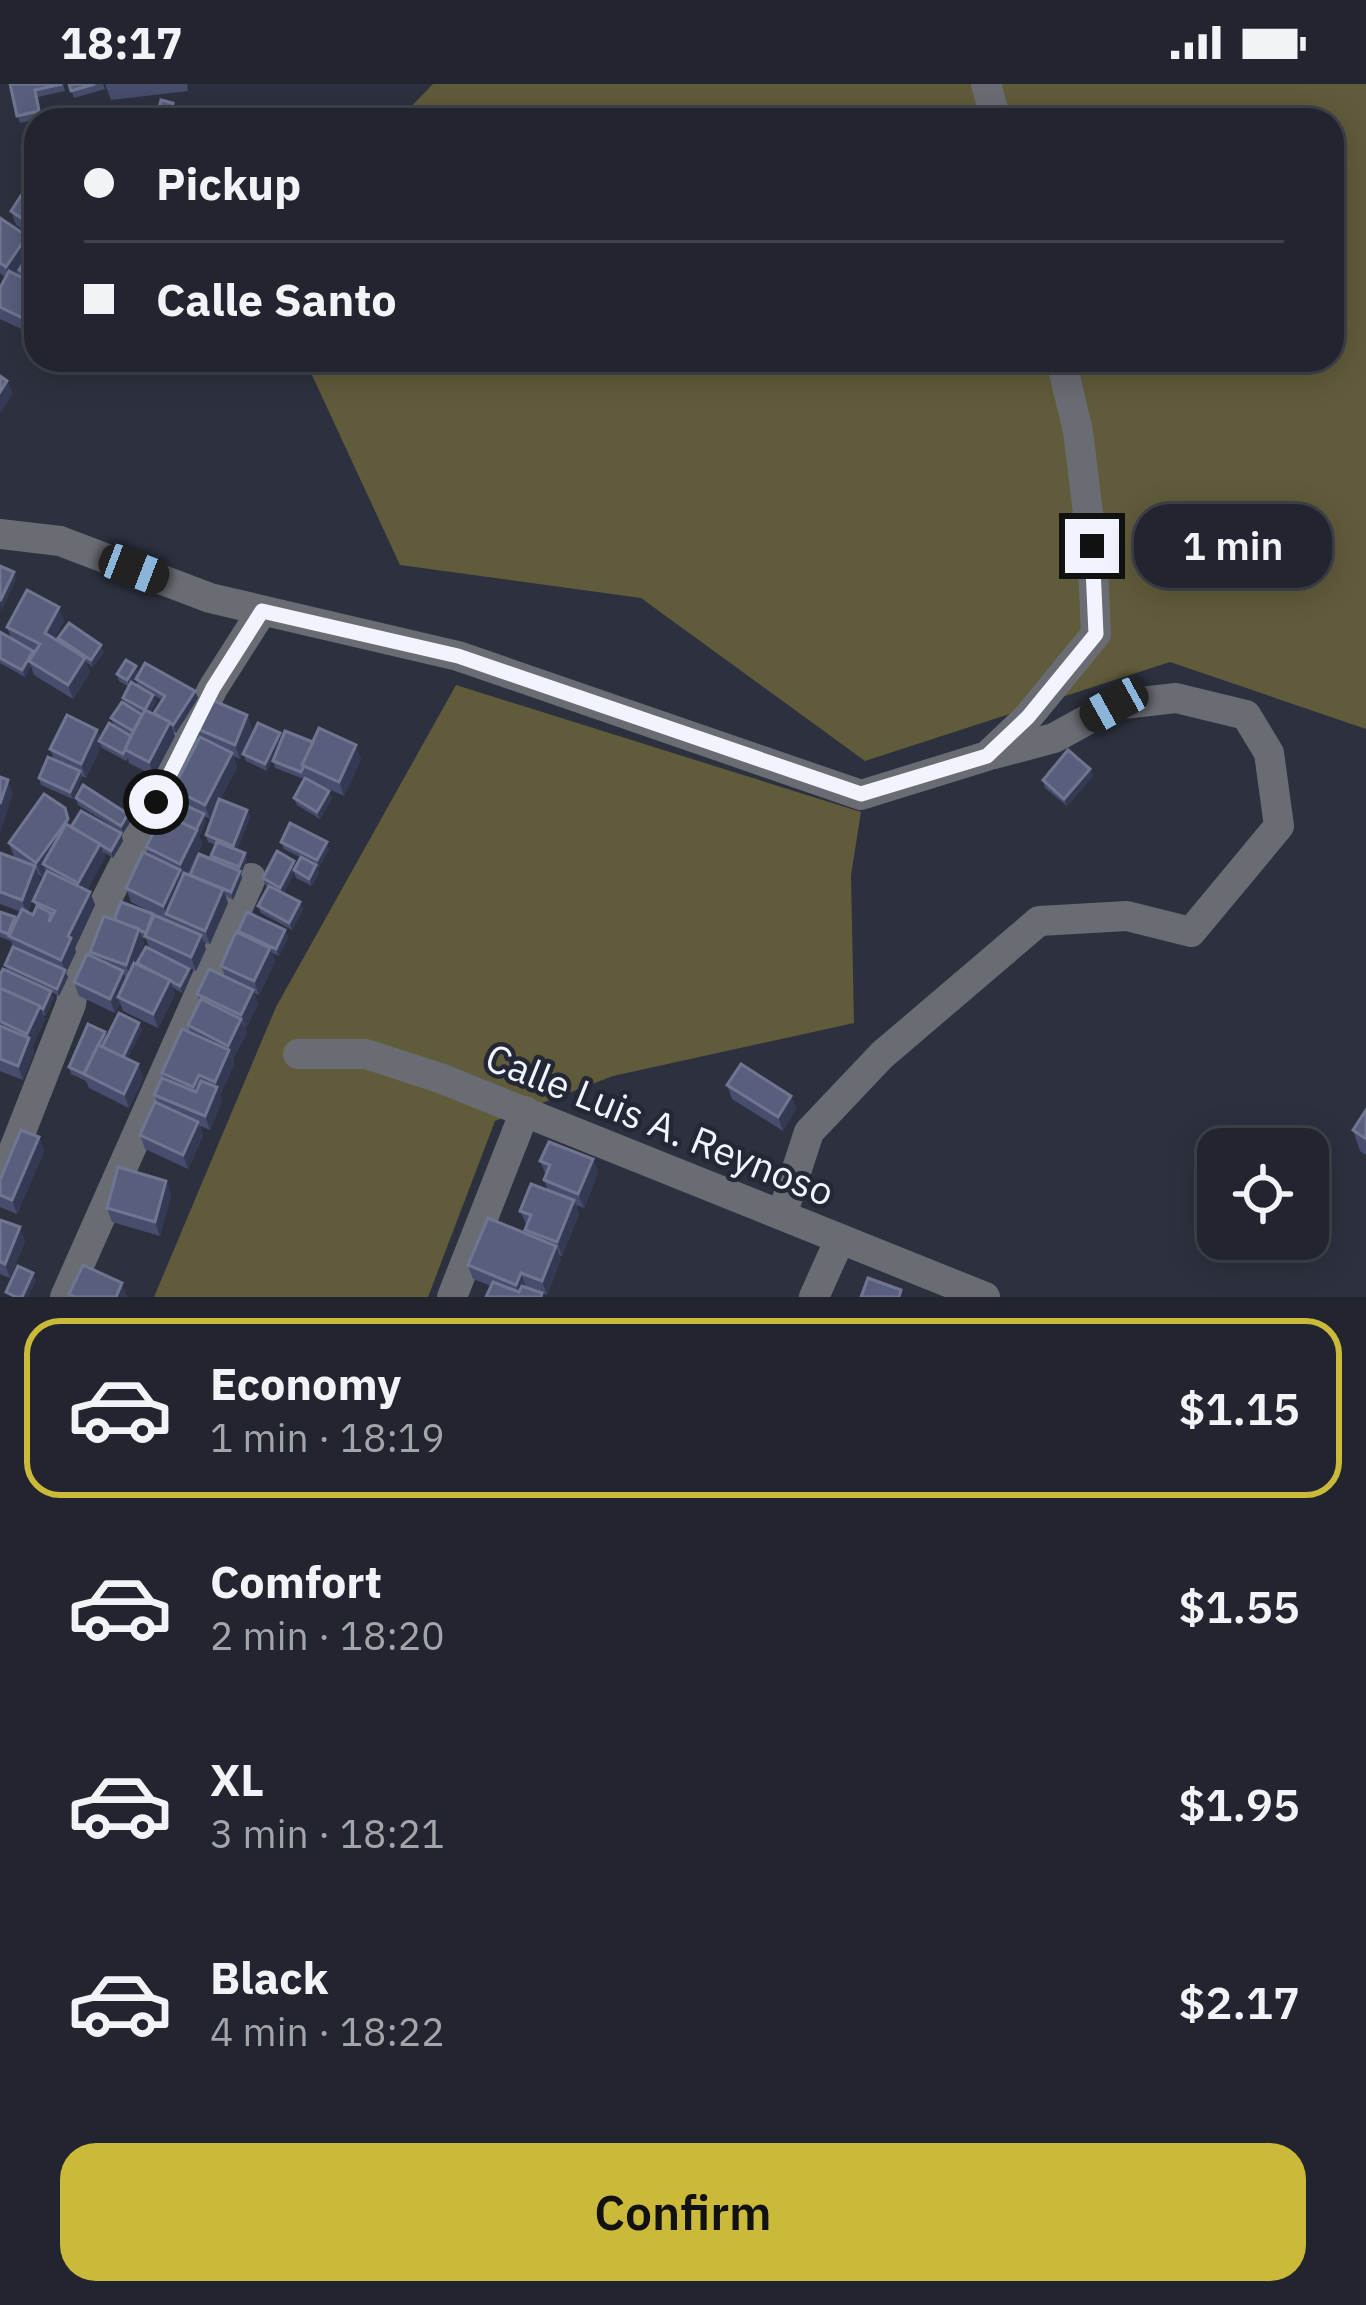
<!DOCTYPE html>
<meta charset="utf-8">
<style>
:root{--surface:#22252f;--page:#2a2d37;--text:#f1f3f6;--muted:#a2a5aa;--line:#3f424b;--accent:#cbba39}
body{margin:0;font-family:"IBM Plex Sans",sans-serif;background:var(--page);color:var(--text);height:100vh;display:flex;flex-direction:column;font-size:45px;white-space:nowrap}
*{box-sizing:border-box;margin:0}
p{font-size:39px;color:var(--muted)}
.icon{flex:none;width:66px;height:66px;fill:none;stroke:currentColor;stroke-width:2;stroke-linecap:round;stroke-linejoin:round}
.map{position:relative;height:1213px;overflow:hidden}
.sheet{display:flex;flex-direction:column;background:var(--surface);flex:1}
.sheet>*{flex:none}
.guide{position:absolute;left:24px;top:24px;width:1320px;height:264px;border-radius:36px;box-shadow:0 6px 30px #0003,0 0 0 3px var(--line);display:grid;align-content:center;height:264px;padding:0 60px;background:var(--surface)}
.fabs{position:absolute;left:1197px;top:1044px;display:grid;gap:24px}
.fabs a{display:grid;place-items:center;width:132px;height:132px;border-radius:24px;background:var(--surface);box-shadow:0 6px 30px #0003,0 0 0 3px var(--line);font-size:60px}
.end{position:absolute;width:54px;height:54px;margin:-27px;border:15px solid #f1f4fe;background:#111;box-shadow:0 0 0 6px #111}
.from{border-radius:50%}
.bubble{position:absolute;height:84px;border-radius:36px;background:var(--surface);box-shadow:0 6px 30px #0003,0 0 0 3px var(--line);font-size:39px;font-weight:600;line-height:84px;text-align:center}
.car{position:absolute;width:36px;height:72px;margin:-36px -18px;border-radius:15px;box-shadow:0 0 9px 3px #0007;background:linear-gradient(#222 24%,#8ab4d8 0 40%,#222 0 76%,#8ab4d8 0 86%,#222 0)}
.guide b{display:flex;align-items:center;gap:42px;height:114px;font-size:45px}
.guide b+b{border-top:3px solid var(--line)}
.guide i{width:30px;height:30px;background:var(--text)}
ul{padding:21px 0 0;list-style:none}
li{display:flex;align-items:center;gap:36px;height:180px;margin:0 24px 18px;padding:0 36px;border:6px solid transparent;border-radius:36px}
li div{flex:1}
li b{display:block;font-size:45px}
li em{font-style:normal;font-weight:600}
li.current{border-color:var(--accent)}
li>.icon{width:108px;height:108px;stroke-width:1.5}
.button{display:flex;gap:24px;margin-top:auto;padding:24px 60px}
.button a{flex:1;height:138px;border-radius:36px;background:var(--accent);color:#111;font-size:48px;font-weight:600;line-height:138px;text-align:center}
.status{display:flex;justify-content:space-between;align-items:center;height:84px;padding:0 60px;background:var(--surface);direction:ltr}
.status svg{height:33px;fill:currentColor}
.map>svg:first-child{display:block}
.green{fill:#605b3a}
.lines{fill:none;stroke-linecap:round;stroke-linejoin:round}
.minor{stroke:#6a6c74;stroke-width:30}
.wall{fill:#464d6d;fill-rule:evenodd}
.shaded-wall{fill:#343a54}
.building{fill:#585f7d;stroke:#707691;stroke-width:3}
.route{stroke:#f1f4fe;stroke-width:15}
.labels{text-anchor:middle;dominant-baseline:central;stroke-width:9;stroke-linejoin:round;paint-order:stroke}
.street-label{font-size:39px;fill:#f1f4fe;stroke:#242735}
</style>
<div class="status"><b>18:17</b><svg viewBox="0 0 49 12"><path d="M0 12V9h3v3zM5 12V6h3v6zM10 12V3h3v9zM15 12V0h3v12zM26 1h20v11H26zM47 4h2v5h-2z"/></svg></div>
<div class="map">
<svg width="1366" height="1213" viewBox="0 0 1366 1213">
<rect width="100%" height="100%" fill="#2d313f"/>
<g class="green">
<path d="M433,0h933v645l-196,-67 -305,99 -224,-163 -241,-33 -95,-205h1027v-240h-934z"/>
<path d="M456,601l405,127 -10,63 3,148 -241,53 -118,45 -67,176h-274l122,-290z"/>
</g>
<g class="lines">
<g class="minor">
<path d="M986,0l10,36"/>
<path d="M0,450l60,7 150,57 248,58 403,139 126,-39 41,-39 68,-83 -4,-88 -14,-115 -17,-71"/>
<path d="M298,970h68l74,24 545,219"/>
<path d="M0,1101l71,-181 8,-50 134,-266 49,-77"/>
<path d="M782,1131l27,-83 73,-77 157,-134 88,-5 64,16 88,-106 -10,-73 -23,-38 -70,-17 -62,7 -60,33 -60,16"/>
<path d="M65,1213l186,-419"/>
<path d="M452,1213l73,-186"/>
<path d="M814,1213l26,-58"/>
</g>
</g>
<g class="wall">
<path d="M10,0h53l2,7 -27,6 4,21 -22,5z"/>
<path d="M69,0h34l2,5 -31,9z"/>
<path d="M105,0h82l1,7 -77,9z"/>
<path d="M36,37v37l-7,-14z"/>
<path d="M36,106v48l-20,-13 -5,-14z"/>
<path d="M0,134l27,18 5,14 -2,2 6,4v80l-36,-17v-31l5,-11 -5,-4z"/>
<path d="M64,537l-10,18 6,4 -2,-5 46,14 -11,15 -7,-5 4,10 -17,27 -39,-24 -3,-9 -6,11 -25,-14v-31l11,7 -4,-12z"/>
<path d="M136,582l2,7 -6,10 6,3 -2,-7 59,12 3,7 -22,35 -3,-2 2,5 -21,40 -25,-13 -1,-5 -2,3 -24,-13 -1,-2 -15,32 -4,-2 -9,23 -32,-14 -2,-7 15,-18 -4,-11 47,-19 3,9 30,-4 -16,-10 -3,-7 14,-14 -2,-6 6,-11 -10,-6 -2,-7zM153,611l9,5 -8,15 -4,-3 6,-10z"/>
<path d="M247,631l5,14 -12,30 -7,-3 4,11 -17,32 27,11 3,7 -13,33 8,3 2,7 -6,14 1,4 -9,22 -7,-4 2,7 -18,41 -7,-2 3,7 -10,22 -24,-11 17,9 2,7 -9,17 -10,-6 3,7 -17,34 -35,-17 -3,-8 -5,10 -36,-17 -5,-14 18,-26 -2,-4 24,-33 54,2 -37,-19 -5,-14 23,-33 -3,-8 14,-28 -3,-7 21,-10 -5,-13 25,-48 -5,-14zM216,723l-10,28 2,7 8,3 -5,11 2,4 -23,15 -2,-1 14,-30 -3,-8 7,-15 -2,-5 6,3zM142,854l4,1 3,9 -13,16 8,-21z"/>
<path d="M280,649l2,5 79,21 -17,37 -37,-17 -2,-4 -1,4 -29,-11 -2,-7 3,-9 -9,19 -21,-10 -3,-7z"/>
<path d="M1090,685l3,7 -26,30 -22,-18 -2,-8z"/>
<path d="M76,714l55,23 -8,12 -45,-28z"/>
<path d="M294,714h38l-12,21 -23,-14z"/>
<path d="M71,743l50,6 2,8 -10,17 -9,-6 1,5 -18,33 3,2 5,13 -20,43 1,4 -10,21 2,4 -9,19 -8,-4 2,6 -7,18 -3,-1 2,5 -13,27 2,5 -11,28 -23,-9v-96l7,-4 -2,-6 8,-18 -2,-6 -11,-4v-25l16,10 5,-10 -21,-8v-51l18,7 -4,-3 -5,-14zM46,786l-13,31 3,7 -3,7 -5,-3 12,-32 -3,-6 5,3z"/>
<path d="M281,758l48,7 -10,18 -2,-1 2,6 -7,14 -16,-8 -2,-5 -11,21 17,8 3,7 -11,21 -31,-17 -3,-7 10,-19 -3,-2 -2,-7 31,-17 2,5 4,-9 -16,-8z"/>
<path d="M238,847l50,6 -9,19 -7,-3 3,8 -16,34 -5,-2 4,11 -13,24 2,5 -14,26 1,5 -14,32 2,5 -12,29 -10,-4 3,10 -15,33 -43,-20 -5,-14 18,-32 -4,-8 10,-16 -2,-6 28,-40 -2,-8 12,-23 -3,-8 28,-18 -4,-10 18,-33z"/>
<path d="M139,939l3,7 -15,29 11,5 5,14 -14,30 -40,-20 -3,-7 -15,-7 -2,-7 36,-35 2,5z"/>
<path d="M727,1001l64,11 5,13 -13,22 -51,-32z"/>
<path d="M1366,1026v45l-6,-4 -7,-21z"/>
<path d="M39,1053l5,14 -27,63 -17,-7v-27z"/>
<path d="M593,1075l5,14 -14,35 -8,-3 3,9 -17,42 -3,-1 2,4 -14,36 -21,-8 16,6 1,4h-57l5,-11 -18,-7 -5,-14 59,-31 -2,-4 2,-4 -7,-15 28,-21 -4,-10 2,-5 -6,-14z"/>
<path d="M166,1097l5,14 -11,41 -48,-14 -5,-14z"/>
<path d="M0,1136l25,21 -15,37 -10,-4z"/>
</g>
<g class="shaded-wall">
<path d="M173,19l3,7 -3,10h-3z"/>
<path d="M27,152l5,14 -21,31 -5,-14z"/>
<path d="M7,297l6,13 -13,20v-22z"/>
<path d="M14,488l2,7 -15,33 -1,-11z"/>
<path d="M59,523l5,14 -14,26 -5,-14z"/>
<path d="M101,561l3,7 -11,15 -2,-7z"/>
<path d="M33,567l3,7 -7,3 2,5 -6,11 -3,-7z"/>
<path d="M85,574l5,14 -17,27 -5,-14z"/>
<path d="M136,582l2,7 -8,14 -3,-7z"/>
<path d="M195,607l3,7 -22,35 -3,-8z"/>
<path d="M153,611l3,7 -9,15 -2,-7z"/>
<path d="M247,631l5,14 -12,30 -5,-14z"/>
<path d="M170,638l5,14 -21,40 -5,-14z"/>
<path d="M97,646l4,16 -15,32 -5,-14z"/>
<path d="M280,649l2,7 -15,31 -2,-7z"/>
<path d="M356,661l5,14 -17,37 -5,-14z"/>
<path d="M232,669l5,14 -27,52 -5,-14z"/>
<path d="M1090,685l3,7 -26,30 -3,-7z"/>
<path d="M80,687l2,7 -9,21 -3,-7z"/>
<path d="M8,696l5,14 -13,39v-29z"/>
<path d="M329,707l3,7 -12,21 -3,-7z"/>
<path d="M65,724l8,25 -30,31 3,6 -4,7 -6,-14z"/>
<path d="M247,726l3,7 -14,36 -3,-7z"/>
<path d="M128,730l3,7 -8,12 -2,-7z"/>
<path d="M204,730l2,7 -7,15 3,8 -17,34 -5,-14z"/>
<path d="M121,749l2,8 -10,17 -2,-7z"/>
<path d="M327,758l2,7 -10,18 -2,-7z"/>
<path d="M100,760l5,13 -22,40 -5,-14z"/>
<path d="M245,769l2,7 -6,14 -2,-7z"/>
<path d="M294,777l3,7 -14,27 -3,-7z"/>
<path d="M316,781l3,7 -7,14 -3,-7z"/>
<path d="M35,782l5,14 -13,34 -5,-14z"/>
<path d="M180,786l5,13 -19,31 -3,-8z"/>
<path d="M240,787l2,7 -9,22 -2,-8z"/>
<path d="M223,805l5,14 -18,41 -5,-13z"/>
<path d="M90,808l5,13 -20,43 1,4 -10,21 2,4 -9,19 -2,-7 8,-18 -4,-11 7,-24z"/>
<path d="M300,818l3,7 -11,21 -3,-7z"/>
<path d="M139,845l5,14 -13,36 -5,-14z"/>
<path d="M285,846l3,7 -9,19 -3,-7z"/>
<path d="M201,851l5,14 -10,22 -5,-14z"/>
<path d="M270,864l5,13 -16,34 -5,-14z"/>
<path d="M189,885l2,7 -9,17 -2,-7z"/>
<path d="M123,887l5,14 -10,12 2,6 -5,10 -5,-14z"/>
<path d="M170,896l5,14 -17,34 -5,-14z"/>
<path d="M253,906l5,14 -12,25 -5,-14z"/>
<path d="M51,907l2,7 -7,18 -3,-7z"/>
<path d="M40,922l5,14 -13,27 2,5 -11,28 -5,-14 11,-28 -2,-4z"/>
<path d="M241,935l6,14 -14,27 -5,-14z"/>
<path d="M139,939l3,7 -18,36 -3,-7z"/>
<path d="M229,966l5,14 -14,32 2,5 -12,29 -5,-14 12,-28 -2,-6z"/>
<path d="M138,980l5,14 -14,30 -5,-14z"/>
<path d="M791,1012l5,13 -13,22 -5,-14z"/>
<path d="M198,1038l5,14 -15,33 -5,-14z"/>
<path d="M39,1053l5,14 -27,63 -5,-14z"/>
<path d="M593,1075l5,14 -14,35 -6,-14z"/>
<path d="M166,1097l5,14 -11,41 -5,-14z"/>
<path d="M574,1116l5,14 -17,42 -5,-14z"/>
<path d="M20,1143l5,14 -15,37 -5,-14z"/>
<path d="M556,1162l5,13 -14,36 -5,-14z"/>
<path d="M33,1189l3,7 -8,17h-6z"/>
<path d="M521,1189l5,14 -6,10 -4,-12z"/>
<path d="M122,1199l5,14h-11z"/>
</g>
<g class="building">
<path d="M10,0h52l-27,6 4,21 -22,5z"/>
<path d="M69,0h26l-24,7z"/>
<path d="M161,16l12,3 -4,16 -12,-3z"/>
<path d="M33,37h3v24l-7,-1z"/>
<path d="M28,101l8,5v38l-25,-17z"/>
<path d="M0,134l27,18 -21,31 -6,-4z"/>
<path d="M30,168l6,4v24l-17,-10z"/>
<path d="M9,187l27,14v32l-3,6 -33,-16v-19z"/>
<path d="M0,292l7,5 -7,11z"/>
<path d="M0,482l14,6 -14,29z"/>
<path d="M27,506l32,17 -14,26 40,25 -17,27 -39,-24 11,-17 -33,-17z"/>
<path d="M69,539l32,22 -10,15 -33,-22z"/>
<path d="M0,548l33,19 -11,19 -22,-12z"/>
<path d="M126,576l10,6 -9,14 -10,-6z"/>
<path d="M145,579l50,28 -22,34 -19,-12 11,-17 -29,-17z"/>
<path d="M131,598l22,13 -8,15 -22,-12z"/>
<path d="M205,613l42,18 -12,30 -42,-18z"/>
<path d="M122,618l20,13 -9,16 -22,-13z"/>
<path d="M145,626l25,12 -21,40 -25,-13z"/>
<path d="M67,631l30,15 -16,34 -31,-15z"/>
<path d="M109,639l22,13 -8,18 -24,-13z"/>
<path d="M258,639l22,10 -15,31 -22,-10z"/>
<path d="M319,644l37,17 -17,37 -37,-17z"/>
<path d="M285,647l28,11 -11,23 2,1 -3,6 -28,-11z"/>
<path d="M200,653l32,16 -27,52 -32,-16z"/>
<path d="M1068,666l22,19 -26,30 -21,-19z"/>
<path d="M48,673l32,14 -10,21 -31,-14z"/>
<path d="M0,693l8,3 -8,24z"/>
<path d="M305,694l24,13 -12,21 -23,-14z"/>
<path d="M83,701l45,29 -7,12 -45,-28z"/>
<path d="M44,710l21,14 3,11 -32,44 -27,-20z"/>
<path d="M165,712l39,18 -8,16 -39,-18z"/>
<path d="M219,715l28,11 -14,36 -27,-11z"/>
<path d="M81,727l40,22 -10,18 -40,-24z"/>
<path d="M163,730l34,16 -17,34 -34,-17z"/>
<path d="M290,739l37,19 -10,18 -36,-18z"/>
<path d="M66,740l34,20 -22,39 -35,-19z"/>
<path d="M217,758l28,11 -6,14 -28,-11z"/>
<path d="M277,767l17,10 -14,27 -17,-10z"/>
<path d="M143,768l37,18 -17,36 -37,-18z"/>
<path d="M0,769l35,13 -13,34 -22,-8z"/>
<path d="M199,770l41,17 -9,21 -41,-17z"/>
<path d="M301,773l15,8 -7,14 -15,-9z"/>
<path d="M47,787l43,21 -22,44 3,2 -10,22 -52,-24 13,-27 11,6 4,-9 14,7 -2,9 6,-11 -22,-10z"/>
<path d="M184,789l39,16 -18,42 -39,-17z"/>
<path d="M269,802l31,16 -11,21 -31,-17z"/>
<path d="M121,818l32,12 -7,19 -32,-13z"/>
<path d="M0,828l15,5 -7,17 -8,-3z"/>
<path d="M247,828l38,18 -9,19 -38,-18z"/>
<path d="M154,831l47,20 -10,22 -46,-21z"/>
<path d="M104,832l35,13 -13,36 -36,-13z"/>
<path d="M236,848l34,16 -16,33 -33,-15z"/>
<path d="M13,863l52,23 -8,19 -52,-24z"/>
<path d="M146,863l43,22 -9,17 -43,-23z"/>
<path d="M87,870l36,17 -13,28 -36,-17z"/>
<path d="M134,879l36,17 -17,34 -35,-17z"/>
<path d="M3,885l48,22 -8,18 -43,-21v-13z"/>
<path d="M209,885l44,21 -12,25 -44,-21z"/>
<path d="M0,904l40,18 -13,28 -27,-13z"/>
<path d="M201,915l40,20 -13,27 -40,-21z"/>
<path d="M119,929l20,10 -16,34 -21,-10z"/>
<path d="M88,940l17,8 -21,42 -15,-7z"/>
<path d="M0,942l29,12 -11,28 -18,-7z"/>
<path d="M182,945l47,21 -14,32 -16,-7 -6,12 -31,-14z"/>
<path d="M98,961l40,19 -14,30 -40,-20z"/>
<path d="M741,980l50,32 -13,21 -51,-32z"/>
<path d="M162,994l34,14 5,-11 16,6 -12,29 -51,-21z"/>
<path d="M155,1018l43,20 -15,33 -43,-20z"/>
<path d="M1366,1026v29l-13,-9z"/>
<path d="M21,1046l18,7 -27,63 -12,-5v-15z"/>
<path d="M549,1058l44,17 -15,35 -34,-14 6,-15 -10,-4z"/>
<path d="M118,1083l48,14 -11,41 -48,-14z"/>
<path d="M531,1100l43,16 -17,42 -32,-12 6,-15 -11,-4z"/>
<path d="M488,1134l68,28 -14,35 -21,-8 -5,12 -48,-20z"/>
<path d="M0,1136l20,7 -15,37 -5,-2z"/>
<path d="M83,1181l39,18 -6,14h-41l-6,-3z"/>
<path d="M18,1182l15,7 -11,24h-6l-10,-5z"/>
<path d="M868,1194l33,12 -2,7h-38z"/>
<path d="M493,1198l26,10 3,-6 20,7 -1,4h-55z"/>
</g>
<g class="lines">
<path class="route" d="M156,718l57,-114 49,-77 196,45 403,138 126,-38 41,-39 68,-83 -4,-88"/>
</g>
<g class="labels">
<g class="street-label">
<text transform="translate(660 1040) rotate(22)">Calle Luis A. Reynoso</text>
</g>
</g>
</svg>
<div class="fabs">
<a><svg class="icon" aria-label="locate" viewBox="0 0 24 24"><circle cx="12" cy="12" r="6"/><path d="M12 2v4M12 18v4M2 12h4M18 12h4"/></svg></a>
</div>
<i class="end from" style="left:156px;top:718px"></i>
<i class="end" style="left:1092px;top:462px"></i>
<div class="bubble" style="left:1134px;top:420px;width:198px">1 min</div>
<i class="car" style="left:134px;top:485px;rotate:111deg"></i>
<i class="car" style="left:1114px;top:621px;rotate:241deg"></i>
<div class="guide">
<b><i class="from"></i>Pickup</b>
<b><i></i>Calle Santo</b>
</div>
</div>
<section class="sheet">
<ul>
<li class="current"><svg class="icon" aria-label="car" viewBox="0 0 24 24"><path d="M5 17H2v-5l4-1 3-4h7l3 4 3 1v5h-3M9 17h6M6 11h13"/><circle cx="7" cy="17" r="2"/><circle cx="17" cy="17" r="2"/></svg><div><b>Economy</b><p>1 min · 18:19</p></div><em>$1.15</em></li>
<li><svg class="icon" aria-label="car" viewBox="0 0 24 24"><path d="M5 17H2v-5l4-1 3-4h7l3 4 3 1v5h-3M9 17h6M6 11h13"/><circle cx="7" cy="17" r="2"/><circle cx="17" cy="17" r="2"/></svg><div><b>Comfort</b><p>2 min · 18:20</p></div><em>$1.55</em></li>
<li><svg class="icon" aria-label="car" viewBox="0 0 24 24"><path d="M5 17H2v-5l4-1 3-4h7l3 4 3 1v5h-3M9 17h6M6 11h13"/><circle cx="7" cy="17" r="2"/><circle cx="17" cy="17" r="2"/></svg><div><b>XL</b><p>3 min · 18:21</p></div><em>$1.95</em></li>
<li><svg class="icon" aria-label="car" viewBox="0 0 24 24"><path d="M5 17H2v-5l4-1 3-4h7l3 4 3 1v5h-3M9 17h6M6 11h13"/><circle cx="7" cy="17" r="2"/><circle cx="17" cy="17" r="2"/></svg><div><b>Black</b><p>4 min · 18:22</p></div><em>$2.17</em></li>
</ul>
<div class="button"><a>Confirm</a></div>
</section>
